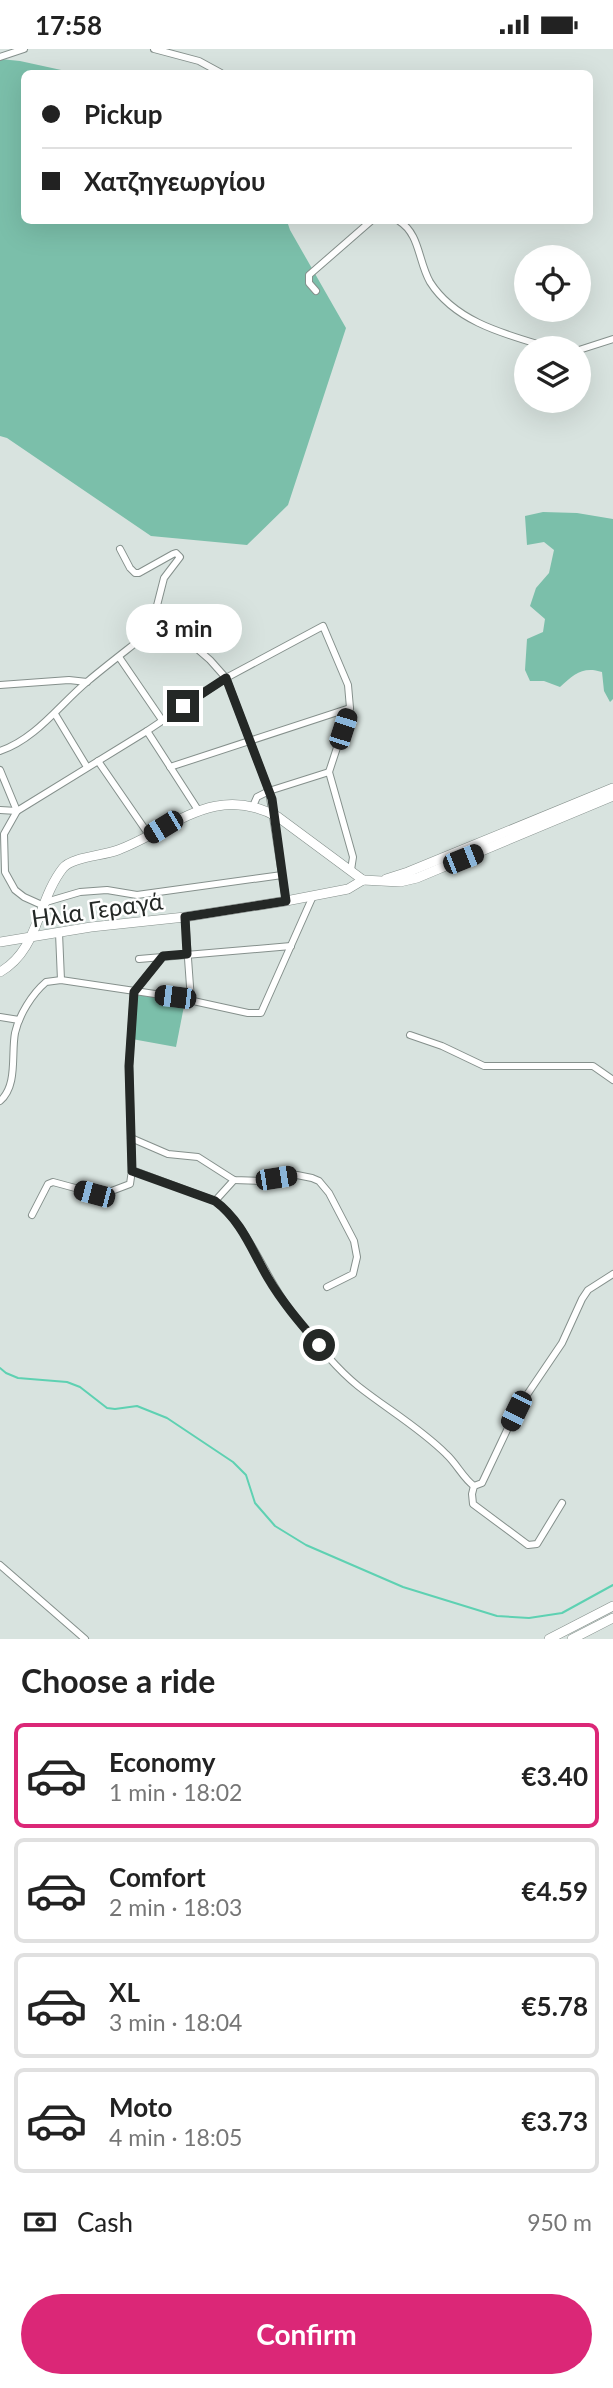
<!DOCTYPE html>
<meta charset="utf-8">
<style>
:root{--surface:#fff;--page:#f6f6f6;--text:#222;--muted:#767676;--line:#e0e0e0;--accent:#db2777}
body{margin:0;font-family:Lato,sans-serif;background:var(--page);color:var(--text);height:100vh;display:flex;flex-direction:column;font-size:26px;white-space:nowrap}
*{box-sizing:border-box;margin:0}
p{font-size:23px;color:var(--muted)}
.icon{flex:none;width:38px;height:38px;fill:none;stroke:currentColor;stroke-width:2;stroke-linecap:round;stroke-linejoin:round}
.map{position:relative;height:1590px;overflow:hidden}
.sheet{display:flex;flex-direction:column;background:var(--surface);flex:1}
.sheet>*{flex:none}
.banner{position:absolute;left:21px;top:21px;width:572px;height:154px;border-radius:10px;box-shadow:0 7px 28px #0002;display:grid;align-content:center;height:154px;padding:0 21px;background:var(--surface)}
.tools{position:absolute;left:514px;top:196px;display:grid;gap:14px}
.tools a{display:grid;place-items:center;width:77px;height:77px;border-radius:50%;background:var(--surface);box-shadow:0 7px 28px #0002;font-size:35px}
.end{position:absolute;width:32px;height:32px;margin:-16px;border:9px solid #242826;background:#fff;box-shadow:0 0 0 4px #fff}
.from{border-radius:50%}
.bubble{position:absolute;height:49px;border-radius:24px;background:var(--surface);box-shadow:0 7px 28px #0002;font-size:23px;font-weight:700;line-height:49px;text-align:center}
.car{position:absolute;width:21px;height:42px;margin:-21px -10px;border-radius:9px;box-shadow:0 0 5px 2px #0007;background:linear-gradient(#222 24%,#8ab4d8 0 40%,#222 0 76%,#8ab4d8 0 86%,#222 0)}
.banner b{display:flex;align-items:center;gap:24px;height:66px;font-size:26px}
.banner b+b{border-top:2px solid var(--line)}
.banner i{width:18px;height:18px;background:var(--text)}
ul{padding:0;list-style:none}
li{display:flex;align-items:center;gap:21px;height:105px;margin:0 14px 10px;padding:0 7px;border:4px solid var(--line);border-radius:10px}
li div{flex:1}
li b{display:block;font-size:26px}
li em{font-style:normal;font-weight:700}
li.on{border-color:var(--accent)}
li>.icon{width:63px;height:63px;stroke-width:1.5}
h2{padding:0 21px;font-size:32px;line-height:84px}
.pay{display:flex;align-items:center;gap:18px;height:77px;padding:0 21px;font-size:26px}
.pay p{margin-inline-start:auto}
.cta{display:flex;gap:14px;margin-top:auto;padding:14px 21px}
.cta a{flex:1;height:80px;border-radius:42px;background:var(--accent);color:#fff;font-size:28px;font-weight:700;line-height:80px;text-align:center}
.status{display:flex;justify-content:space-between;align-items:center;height:49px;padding:0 35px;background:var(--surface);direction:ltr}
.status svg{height:19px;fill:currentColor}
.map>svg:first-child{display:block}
.green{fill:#7bbfaa}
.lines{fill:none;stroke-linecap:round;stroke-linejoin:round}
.stream{stroke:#5ed1b2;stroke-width:2}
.street-casing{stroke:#85908c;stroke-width:8}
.secondary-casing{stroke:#85908c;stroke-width:10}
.street{stroke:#fff;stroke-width:6}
.secondary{stroke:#fff;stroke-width:9}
.route{stroke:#242826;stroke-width:9}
.labels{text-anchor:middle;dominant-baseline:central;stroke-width:5;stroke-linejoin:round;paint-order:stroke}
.street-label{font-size:24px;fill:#242826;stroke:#fff}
</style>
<div class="status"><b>17:58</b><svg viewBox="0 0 49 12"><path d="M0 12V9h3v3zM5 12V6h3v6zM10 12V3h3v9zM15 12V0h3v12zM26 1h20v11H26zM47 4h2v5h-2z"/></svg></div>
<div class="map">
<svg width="613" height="1590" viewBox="0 0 613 1590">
<rect width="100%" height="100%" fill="#d8e3df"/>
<g class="green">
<path d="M0,10l20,2 55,12h-51v148h263l3,9 56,98 -58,177 -41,40 -96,-9 -144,-98 -7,-2z"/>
<path d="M543,463l34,1 36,6v180l-3,3 -6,-11 -2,-19c-19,-6 -28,2 -42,15l-16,-6h-14l-5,-11 2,-31 16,-7 2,-13 -15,-13 6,-18 13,-15 5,-23 -10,-8 -17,3 -2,-29z"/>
<path d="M136,946l49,6 -9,46 -44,-8z"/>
</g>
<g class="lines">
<path class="stream" d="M0,1319l6,5 12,5 49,4 13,5 27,21 8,1 22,-3 30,12 66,44 13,13 9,28 20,23 31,19 97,42 94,29 32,2 33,-5 51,-28"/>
<defs>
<g id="street">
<path d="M154,0l45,12 22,12"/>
<path d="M0,8l24,-8"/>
<path d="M399,172c21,13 19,40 31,61 26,41 78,53 121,66"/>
<path d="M316,242l-7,-8v-8l62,-54"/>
<path d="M579,301l34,-11"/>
<path d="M120,500l10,19 5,5h4l34,-19 3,-1 4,4 -16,21 -14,55"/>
<path d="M119,608l43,63"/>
<path d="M0,636l69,-5 18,2"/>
<path d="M55,665l32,53"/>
<path d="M147,682l51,79"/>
<path d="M0,702c36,-12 60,-47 88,-70 25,-21 51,-40 76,-61l46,40 16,18 43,113 17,110"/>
<path d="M98,712l51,74"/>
<path d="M170,718l180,-59"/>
<path d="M0,721l17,41 -13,23 1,38 10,18 9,7 20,9"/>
<path d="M253,757l4,-9 12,-6 60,-19"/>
<path d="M0,761l17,1 130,-80 79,-53 97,-52 25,59 2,23 -21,64 24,85 -2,13"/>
<path d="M46,853l34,-10 27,-2 30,5 145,-20"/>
<path d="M185,868l6,83"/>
<path d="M59,884l2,47"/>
<path d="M139,910l152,-13"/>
<path d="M134,943l29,-36"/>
<path d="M0,968l19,3"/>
<path d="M410,986l32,11 42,20h109l20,14"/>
<path d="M0,1052c18,-15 11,-47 15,-68 4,-18 17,-39 31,-51l15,-2 114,17 73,16h13l52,-117"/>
<path d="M131,1089l37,16 30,3 36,23 26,1 37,-6 15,3 7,3 10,12 25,48 3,16 -4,17 -26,13"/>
<path d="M132,1121l83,31c34,26 49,75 75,109 21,26 42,55 68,76 29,23 62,42 88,68 11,10 17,24 28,32l8,-3 34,-72 46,-68 20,-44 6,-9 25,-16"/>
<path d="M215,1152l19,-21"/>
<path d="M32,1166l16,-31 5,-2 48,13 29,-11 2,-14 -3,-104 5,-74"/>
<path d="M474,1437l-2,8 1,10 55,41 9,-1 25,-41"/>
<path d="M0,1516l85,74"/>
</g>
<g id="secondary">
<path d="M386,830l22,-7 205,-84"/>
<path d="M363,831l37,2 17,-4 196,-82"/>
<path d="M0,893l91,-15 94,-10 101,-16 62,-12 15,-9"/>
<path d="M0,923c39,-22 37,-71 63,-104 9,-11 39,-12 55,-18 56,-21 96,-68 160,-33l85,63"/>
<path d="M549,1590l64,-33"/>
<path d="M572,1590l41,-21"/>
</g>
</defs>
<use href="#street" class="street-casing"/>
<use href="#secondary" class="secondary-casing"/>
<use href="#street" class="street"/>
<use href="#secondary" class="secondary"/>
</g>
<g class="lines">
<path class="route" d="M183,657l43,-28 46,121 14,102 -101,16 2,37 -24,2 -29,36 -5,74 3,105 83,30c27,20 37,50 53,77 14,24 33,46 51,67"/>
</g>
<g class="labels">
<g class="street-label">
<text transform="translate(97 860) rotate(-8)">Ηλία Γεραγά</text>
</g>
</g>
</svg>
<div class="tools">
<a><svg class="icon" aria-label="locate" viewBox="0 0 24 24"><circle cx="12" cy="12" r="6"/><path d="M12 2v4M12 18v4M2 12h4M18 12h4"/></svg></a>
<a><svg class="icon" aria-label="layers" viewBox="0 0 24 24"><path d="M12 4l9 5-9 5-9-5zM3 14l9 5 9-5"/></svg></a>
</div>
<i class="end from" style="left:319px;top:1296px"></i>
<i class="end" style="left:183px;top:657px"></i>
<div class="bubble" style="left:126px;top:555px;width:116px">3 min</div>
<i class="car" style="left:343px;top:680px;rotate:18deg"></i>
<i class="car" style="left:163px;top:778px;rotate:239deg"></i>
<i class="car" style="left:463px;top:810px;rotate:68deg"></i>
<i class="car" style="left:175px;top:948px;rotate:277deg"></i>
<i class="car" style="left:276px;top:1129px;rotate:81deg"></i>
<i class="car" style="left:94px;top:1145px;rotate:285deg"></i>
<i class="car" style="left:516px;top:1362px;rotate:206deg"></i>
<div class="banner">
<b><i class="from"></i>Pickup</b>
<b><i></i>Χατζηγεωργίου</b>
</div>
</div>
<section class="sheet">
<h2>Choose a ride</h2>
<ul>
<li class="on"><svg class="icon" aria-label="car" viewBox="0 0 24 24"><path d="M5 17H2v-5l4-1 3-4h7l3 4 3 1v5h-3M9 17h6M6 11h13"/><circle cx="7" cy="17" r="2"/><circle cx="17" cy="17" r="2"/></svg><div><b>Economy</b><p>1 min · 18:02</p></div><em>€3.40</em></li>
<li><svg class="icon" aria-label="car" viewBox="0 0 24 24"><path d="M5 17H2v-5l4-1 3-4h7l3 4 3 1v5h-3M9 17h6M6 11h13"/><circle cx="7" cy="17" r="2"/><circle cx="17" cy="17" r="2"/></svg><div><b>Comfort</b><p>2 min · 18:03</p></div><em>€4.59</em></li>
<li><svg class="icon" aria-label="car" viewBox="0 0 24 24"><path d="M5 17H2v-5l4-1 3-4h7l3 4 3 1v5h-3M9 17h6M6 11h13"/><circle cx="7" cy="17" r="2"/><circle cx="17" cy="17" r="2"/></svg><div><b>XL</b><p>3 min · 18:04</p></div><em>€5.78</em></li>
<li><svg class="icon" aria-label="car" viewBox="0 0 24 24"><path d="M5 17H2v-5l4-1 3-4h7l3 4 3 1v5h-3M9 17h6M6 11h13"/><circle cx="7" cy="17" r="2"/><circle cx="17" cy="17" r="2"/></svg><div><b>Moto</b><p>4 min · 18:05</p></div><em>€3.73</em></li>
</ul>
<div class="pay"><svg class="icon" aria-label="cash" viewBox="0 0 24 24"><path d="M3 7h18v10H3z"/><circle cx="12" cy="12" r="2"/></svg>Cash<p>950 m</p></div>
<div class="cta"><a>Confirm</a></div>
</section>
